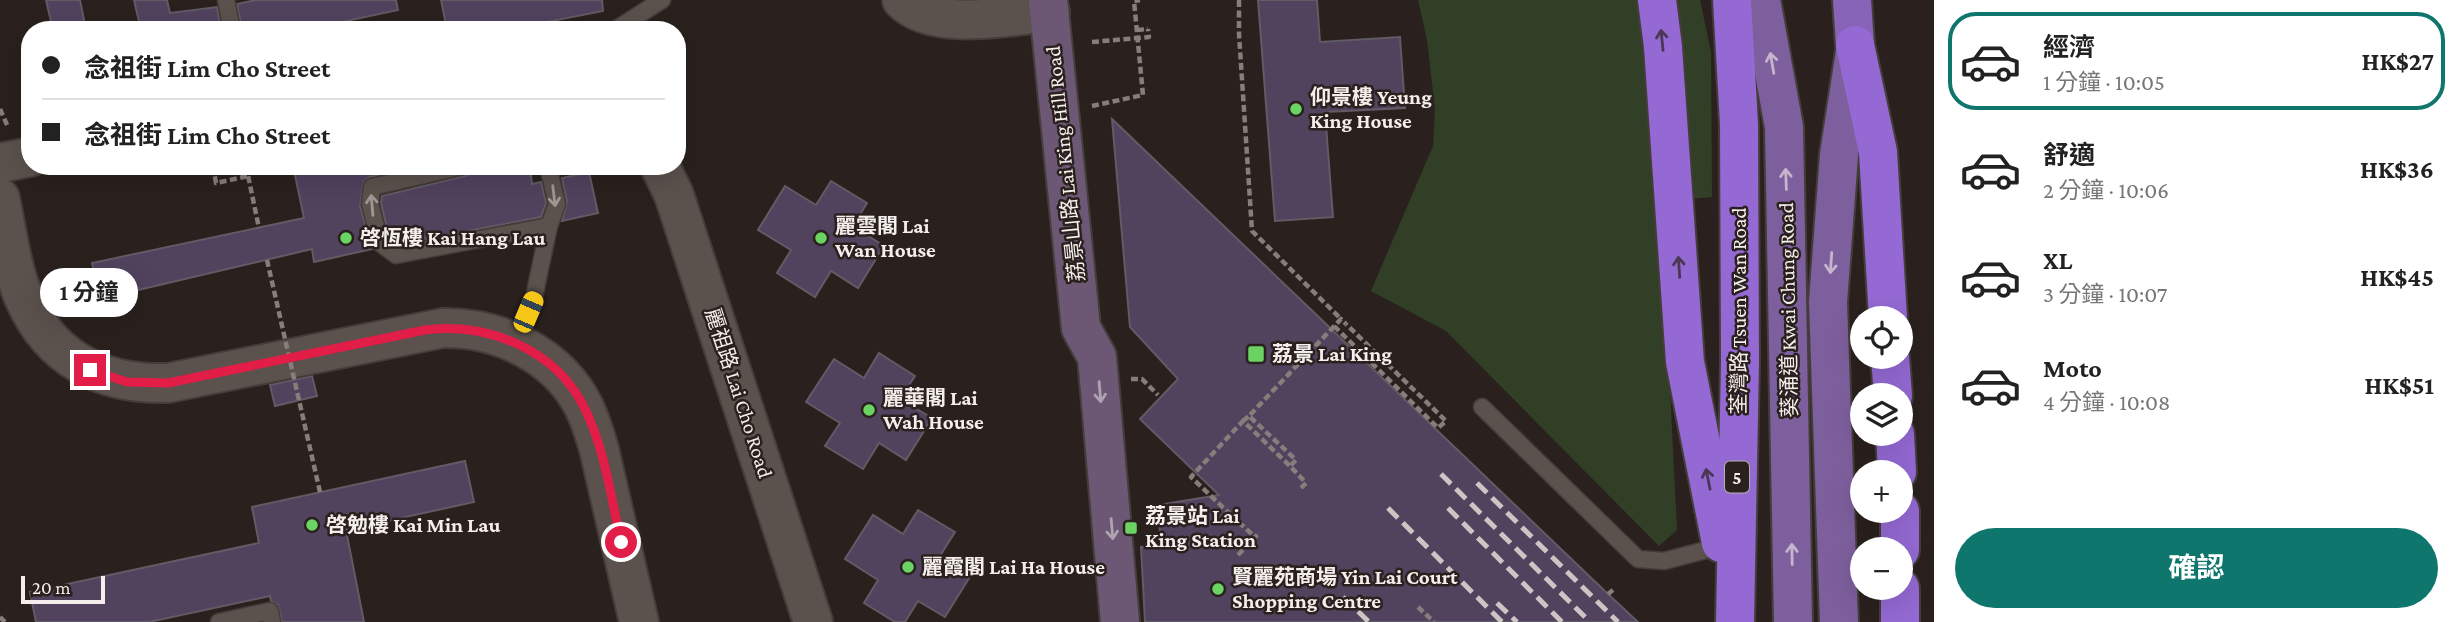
<!DOCTYPE html>
<html lang="zh-TW">
<meta charset="utf-8">
<style>
:root{--surface:#fff;--page:#f6f6f6;--text:#222;--muted:#767676;--line:#e0e0e0;--accent:#0f766e}
body{margin:0;font-family:"Crimson Pro","Noto Sans TC",serif;background:var(--page);color:var(--text);height:100vh;display:flex;flex-direction:column;font-size:26px;white-space:nowrap}
*{box-sizing:border-box;margin:0}
p{font-size:23px;color:var(--muted)}
.icon{flex:none;width:38px;height:38px;fill:none;stroke:currentColor;stroke-width:2;stroke-linecap:round;stroke-linejoin:round}
.map{position:relative;flex:1;overflow:hidden}
.details{display:flex;flex-direction:column;background:var(--surface);width:525px}
.details>*{flex:none}
.hud{position:absolute;left:21px;top:21px;width:665px;height:154px;border-radius:28px;box-shadow:0 7px 28px #0002;display:grid;align-content:center;height:154px;padding:0 21px;background:var(--surface)}
.controls{position:absolute;left:1850px;top:306px;display:grid;gap:14px}
.controls a{display:grid;place-items:center;width:63px;height:63px;border-radius:50%;background:var(--surface);box-shadow:0 7px 28px #0002;font-size:35px}
.scale{position:absolute;left:21px;bottom:18px;width:84px;box-sizing:border-box;padding-left:7px;border:4px solid #f4eeec;border-top:0;font-size:19px;line-height:24px;white-space:nowrap;color:#f4eeec;-webkit-text-stroke:5px #2a211e;paint-order:stroke}
.end{position:absolute;width:32px;height:32px;margin:-16px;border:9px solid #e11d48;background:#fff;box-shadow:0 0 0 4px #fff}
.from{border-radius:50%}
.bubble{position:absolute;height:49px;border-radius:24px;background:var(--surface);box-shadow:0 7px 28px #0002;font-size:23px;font-weight:700;line-height:49px;text-align:center}
.car{position:absolute;width:21px;height:42px;margin:-21px -10px;border-radius:9px;box-shadow:0 0 5px 2px #0007;background:linear-gradient(#f5c518 24%,#345 0 40%,#f5c518 0 76%,#345 0 86%,#f5c518 0)}
.hud b{display:flex;align-items:center;gap:24px;height:66px;font-size:26px}
.hud b+b{border-top:2px solid var(--line)}
.hud i{width:18px;height:18px;background:var(--text)}
ul{padding:12px 0 0;list-style:none}
li{display:flex;align-items:center;gap:21px;height:98px;margin:0 14px 10px;padding:0 7px;border:4px solid transparent;border-radius:28px}
li div{flex:1}
li b{display:block;font-size:26px}
li em{font-style:normal;font-weight:700}
li.active{border-color:var(--accent)}
li>.icon{width:63px;height:63px;stroke-width:1.5}
.primary-button{display:flex;gap:14px;margin-top:auto;padding:14px 21px}
.primary-button a{flex:1;height:80px;border-radius:42px;background:var(--accent);color:#fff;font-size:28px;font-weight:700;line-height:80px;text-align:center}
main{display:flex;flex:1;min-height:0}
.map>svg:first-child{display:block}
.green{fill:#313f26}
.building{fill:#51425e;stroke:#605b64;stroke-width:2}
.lines{fill:none;stroke-linecap:round;stroke-linejoin:round}
.service-casing{stroke:#443d3a;stroke-width:19}
.tertiary-casing{stroke:#443d3a;stroke-width:42}
.secondary-casing{stroke:#443d3a;stroke-width:42}
.primary-casing{stroke:#443d3a;stroke-width:42}
.trunk-casing{stroke:#443d3a;stroke-width:42}
.motorway-casing{stroke:#443d3a;stroke-width:42}
.path{stroke:#857e7b;stroke-width:4.5;stroke-dasharray:7 3.5;stroke-linecap:butt}
.service{stroke:#5b514d;stroke-width:16}
.tertiary{stroke:#5b514d;stroke-width:38}
.secondary{stroke:#6c5875;stroke-width:38}
.primary{stroke:#7d5f9d;stroke-width:38}
.trunk{stroke:#8864b8;stroke-width:38}
.motorway{stroke:#9469d3;stroke-width:38}
.rail{stroke:#ccc5c3;stroke-width:5;stroke-dasharray:14 7;stroke-linecap:butt}
.path-bridge{stroke:#857e7b;stroke-width:4.5;stroke-dasharray:7 3.5;stroke-linecap:butt}
.oneway{stroke:#4a3754}
.oneway2{stroke:#c4b5cc}
.oneway3{stroke:#a09895}
.oneway4{stroke:#b0a3b0}
.route{stroke:#e11d48;stroke-width:9}
.poi-dot{fill:#6bd363;stroke:#2a211e;stroke-width:2.5}
.labels{text-anchor:middle;dominant-baseline:central;stroke-width:5;stroke-linejoin:round;paint-order:stroke}
.shield{fill:#2a211e;stroke:#b7b0ae;stroke-width:2}
.shield-label{font-size:19px;font-weight:bold;fill:#f4eeec}
.poi-label{font-size:21px;font-weight:bold;fill:#f4eeec;stroke:#2a211e;text-anchor:start}
.street-label{font-size:21px;fill:#f4eeec;stroke:#2a211e}
</style>
<main>
<div class="map">
<svg width="1934" height="622" viewBox="0 0 1934 622">
<rect width="100%" height="100%" fill="#2a211e"/>
<path class="green" d="M1418,0h282l11,52 1,145 -55,5 12,166 8,162 -18,16 -213,-215 -75,-40 62,-145 2,-37 -8,-69z"/>
<g class="building">
<path d="M46,0h34l6,30h-33z"/>
<path d="M134,0h33l3,13 47,-6 4,23h-80z"/>
<path d="M256,0h140l2,10 -94,20h-62l-5,-26z"/>
<path d="M441,0h161l1,11 -98,19h-17l-2,-7 -39,7z"/>
<path d="M1258,0h59l3,42 80,-5 5,71 -80,4 8,105 -58,4z"/>
<path d="M1112,119l496,475 30,28h-493l-4,-75 20,-1 -3,-41 61,-10 -79,-76 38,-40 -48,-52z"/>
<path d="M293,166h122l-45,11 -6,4 -4,25 12,43 -58,13 -2,-13 -212,50 -8,-36 212,-45z"/>
<path d="M473,166h57l2,18 9,-2 5,21 -5,14 -142,27 -10,-7 -8,-34 1,-7 83,-20 6,-3z"/>
<path d="M589,172l9,41 -36,8 5,-19 -5,-24z"/>
<path d="M831,181l36,22 -14,23 31,20 -26,42 -27,-17 -16,26 -38,-24 14,-23 -33,-20 27,-44 31,19z"/>
<path d="M879,353l36,23 -15,23 32,19 -26,42 -27,-17 -16,26 -38,-23 15,-23 -34,-21 28,-43 30,19z"/>
<path d="M312,376l5,20 -42,10 -5,-21z"/>
<path d="M465,461l9,41 -128,28 18,92h-82l-4,-17 -7,-4 -1,-5 -121,26h-113l-6,-30 229,-49 -7,-36z"/>
<path d="M918,510l37,22 -15,24 31,19 -26,42 -27,-16 -13,21h-10l-31,-19 14,-23 -33,-21 28,-44 30,19z"/>
</g>
<g class="lines">
<defs>
<g id="service">
<path d="M226,0l6,30"/>
<path d="M615,30l47,-30"/>
<path d="M463,166l-91,21 -2,17 10,39 16,12 153,-29"/>
<path d="M515,343l19,-46 15,-71 8,-22 -9,-38"/>
<path d="M1482,407l156,152 26,2 57,-15"/>
<path d="M219,622l51,-11 2,11"/>
</g>
<g id="tertiary">
<path d="M902,0c31,32 107,16 148,12"/>
<path d="M0,163l30,-6"/>
<path d="M660,166l14,29 139,427"/>
<path d="M0,198c7,33 11,69 24,100 27,62 79,87 144,85l275,-55c56,-1 115,27 141,79 7,14 11,28 15,42l40,173"/>
</g>
<path id="secondary" d="M1048,0l33,328 16,29 23,265"/>
<g id="primary">
<path d="M1761,0l23,127 9,495"/>
<path d="M1839,622l-11,-320 11,-147 16,-103"/>
</g>
<path id="trunk" d="M1852,0l3,45"/>
<g id="motorway">
<path d="M1657,0l6,47 22,315 36,181"/>
<path d="M1732,0l7,124 1,237 -5,261"/>
<path d="M1855,45l23,107 10,166"/>
<path d="M1890,357l3,39"/>
<path d="M1895,434l2,38"/>
<path d="M1900,511v39"/>
<path d="M1900,622v-34"/>
</g>
</defs>
<use href="#service" class="service-casing"/>
<use href="#tertiary" class="tertiary-casing"/>
<use href="#secondary" class="secondary-casing"/>
<use href="#primary" class="primary-casing"/>
<use href="#trunk" class="trunk-casing"/>
<use href="#motorway" class="motorway-casing"/>
<g class="path">
<path d="M1239,0v34l13,197 89,88"/>
<path d="M1137,30l11,-1"/>
<path d="M1092,106l51,-11 -9,-94 6,-1"/>
<path d="M0,109l8,18"/>
<path d="M213,166l3,17 32,-7"/>
<path d="M246,166l13,62"/>
<path d="M1334,326l104,102 8,-7 -100,-97"/>
<path d="M1131,379h11l16,16"/>
<path d="M1243,421l6,-5"/>
<path d="M1231,515l24,22"/>
<path d="M1238,555l21,-22"/>
<path d="M1608,594l5,-4"/>
<path d="M1418,607l16,15"/>
<path d="M0,617l5,5"/>
</g>
<use href="#service" class="service"/>
<use href="#tertiary" class="tertiary"/>
<use href="#secondary" class="secondary"/>
<use href="#primary" class="primary"/>
<use href="#trunk" class="trunk"/>
<use href="#motorway" class="motorway"/>
<g class="rail">
<path d="M1441,474l149,148"/>
<path d="M1477,483l141,139"/>
<path d="M1388,508l114,114"/>
<path d="M1448,508l114,114"/>
<path d="M1343,597l26,25"/>
<path d="M1497,603l20,19"/>
</g>
<g class="path-bridge">
<path d="M1092,42l57,-5 -1,-8"/>
<path d="M267,260l53,232"/>
<path d="M1301,488l5,-5 -16,-17 6,-6 -47,-44 92,-97 5,5"/>
<path d="M1231,515l-40,-38 52,-56 47,45"/>
</g>
</g>
<defs><path id="oneway-shaft" d="M-6 0H5M1.5-3L5.5 0L1.5 3" fill="none" stroke-width="1.6" stroke-linecap="round" stroke-linejoin="round" transform="scale(1.75)"/></defs>
<g class="oneway">
<use href="#oneway-shaft" transform="translate(1662 40) rotate(-96)"/>
<use href="#oneway-shaft" transform="translate(1679 267) rotate(-94)"/>
<use href="#oneway-shaft" transform="translate(1708 479) rotate(-101)"/>
</g>
<g class="oneway2">
<use href="#oneway-shaft" transform="translate(1772 63) rotate(-100)"/>
<use href="#oneway-shaft" transform="translate(1786 179) rotate(-92)"/>
<use href="#oneway-shaft" transform="translate(1831 263) rotate(94)"/>
<use href="#oneway-shaft" transform="translate(1792 554) rotate(-91)"/>
</g>
<g class="oneway3">
<use href="#oneway-shaft" transform="translate(554 196) rotate(83)"/>
<use href="#oneway-shaft" transform="translate(372 205) rotate(-95)"/>
</g>
<g class="oneway4">
<use href="#oneway-shaft" transform="translate(1100 392) rotate(85)"/>
<use href="#oneway-shaft" transform="translate(1112 529) rotate(85)"/>
</g>
<g class="lines">
<path class="route" d="M90,370l37,12 41,1 257,-53c62,-8 130,19 159,77 21,42 27,91 37,135"/>
</g>
<g class="poi-dot">
<circle cx="1296" cy="109" r="7"/>
<circle cx="346" cy="238" r="7"/>
<circle cx="821" cy="238" r="7"/>
<rect x="1247" y="345" width="18" height="18" rx="3.5"/>
<circle cx="869" cy="410" r="7"/>
<circle cx="312" cy="525" r="7"/>
<rect x="1124" y="521" width="14" height="14" rx="3.5"/>
<circle cx="908" cy="567" r="7"/>
<circle cx="1218" cy="589" r="7"/>
</g>
<g class="labels">
<rect class="shield" x="1725" y="461.5" width="24" height="31" rx="5"/>
<g class="shield-label">
<text x="1737" y="477">5</text>
</g>
<g class="poi-label">
<text x="1310" y="97">仰景樓 Yeung<tspan x="1310" dy="24">King House</tspan></text>
<text x="835" y="226">麗雲閣 Lai<tspan x="835" dy="24">Wan House</tspan></text>
<text x="360" y="238">啓恆樓 Kai Hang Lau</text>
<text x="1272" y="354">荔景 Lai King</text>
<text x="883" y="398">麗華閣 Lai<tspan x="883" dy="24">Wah House</tspan></text>
<text x="1145" y="516">荔景站 Lai<tspan x="1145" dy="24">King Station</tspan></text>
<text x="326" y="525">啓勉樓 Kai Min Lau</text>
<text x="922" y="567">麗霞閣 Lai Ha House</text>
<text x="1232" y="577">賢麗苑商場 Yin Lai Court<tspan x="1232" dy="24">Shopping Centre</tspan></text>
</g>
<g class="street-label">
<text transform="translate(1065 164) rotate(-96)">荔景山路 Lai King Hill Road</text>
<text transform="translate(1788 310) rotate(-91)">葵涌道 Kwai Chung Road</text>
<text transform="translate(1739 311) rotate(-90)">荃灣路 Tsuen Wan Road</text>
<text transform="translate(739 393) rotate(72)">麗祖路 Lai Cho Road</text>
</g>
</g>
</svg>
<div class="controls">
<a><svg class="icon" aria-label="locate" viewBox="0 0 24 24"><circle cx="12" cy="12" r="6"/><path d="M12 2v4M12 18v4M2 12h4M18 12h4"/></svg></a>
<a><svg class="icon" aria-label="layers" viewBox="0 0 24 24"><path d="M12 4l9 5-9 5-9-5zM3 14l9 5 9-5"/></svg></a>
<a>+</a>
<a>−</a>
</div>
<div class="scale">20 m</div>
<i class="end from" style="left:621px;top:542px"></i>
<i class="end" style="left:90px;top:370px"></i>
<div class="bubble" style="left:40px;top:268px;width:98px">1 分鐘</div>
<i class="car" style="left:528px;top:312px;rotate:23deg"></i>
<div class="hud">
<b><i class="from"></i>念祖街 Lim Cho Street</b>
<b><i></i>念祖街 Lim Cho Street</b>
</div>
</div>
<section class="details">
<ul>
<li class="active"><svg class="icon" aria-label="car" viewBox="0 0 24 24"><path d="M5 17H2v-5l4-1 3-4h7l3 4 3 1v5h-3M9 17h6M6 11h13"/><circle cx="7" cy="17" r="2"/><circle cx="17" cy="17" r="2"/></svg><div><b>經濟</b><p>1 分鐘 · 10:05</p></div><em>HK$27</em></li>
<li><svg class="icon" aria-label="car" viewBox="0 0 24 24"><path d="M5 17H2v-5l4-1 3-4h7l3 4 3 1v5h-3M9 17h6M6 11h13"/><circle cx="7" cy="17" r="2"/><circle cx="17" cy="17" r="2"/></svg><div><b>舒適</b><p>2 分鐘 · 10:06</p></div><em>HK$36</em></li>
<li><svg class="icon" aria-label="car" viewBox="0 0 24 24"><path d="M5 17H2v-5l4-1 3-4h7l3 4 3 1v5h-3M9 17h6M6 11h13"/><circle cx="7" cy="17" r="2"/><circle cx="17" cy="17" r="2"/></svg><div><b>XL</b><p>3 分鐘 · 10:07</p></div><em>HK$45</em></li>
<li><svg class="icon" aria-label="car" viewBox="0 0 24 24"><path d="M5 17H2v-5l4-1 3-4h7l3 4 3 1v5h-3M9 17h6M6 11h13"/><circle cx="7" cy="17" r="2"/><circle cx="17" cy="17" r="2"/></svg><div><b>Moto</b><p>4 分鐘 · 10:08</p></div><em>HK$51</em></li>
</ul>
<div class="primary-button"><a>確認</a></div>
</section>
</main>
